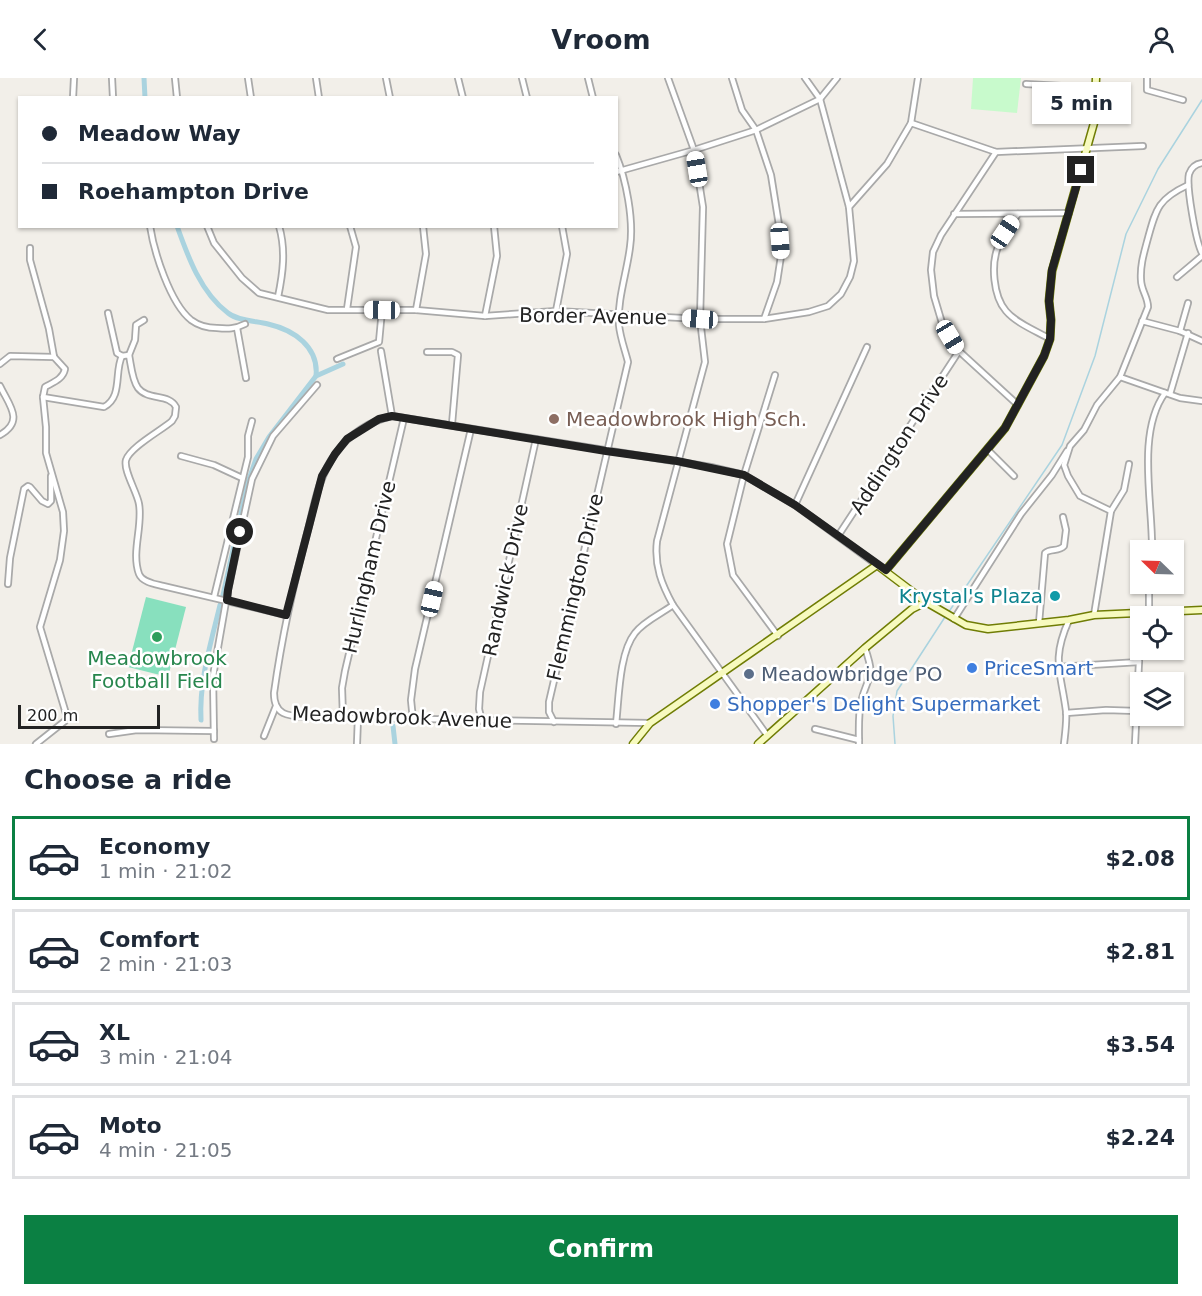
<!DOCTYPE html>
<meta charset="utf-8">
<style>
:root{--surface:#fff;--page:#f6f6f7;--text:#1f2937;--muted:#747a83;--line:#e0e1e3;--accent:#0b8043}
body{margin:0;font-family:"DejaVu Sans",sans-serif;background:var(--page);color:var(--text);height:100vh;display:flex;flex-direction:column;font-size:22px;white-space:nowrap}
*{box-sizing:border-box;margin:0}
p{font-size:20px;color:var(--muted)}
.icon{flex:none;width:33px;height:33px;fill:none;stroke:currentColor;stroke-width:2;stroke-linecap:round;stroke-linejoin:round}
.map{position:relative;height:666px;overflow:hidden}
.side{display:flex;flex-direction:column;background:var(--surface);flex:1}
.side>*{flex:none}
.hud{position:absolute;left:18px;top:18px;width:600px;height:132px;border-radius:0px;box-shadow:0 2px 4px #0004;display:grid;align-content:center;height:132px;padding:0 24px;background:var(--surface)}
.needle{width:39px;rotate:293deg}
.buttons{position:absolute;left:1130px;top:462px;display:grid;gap:12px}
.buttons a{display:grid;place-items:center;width:54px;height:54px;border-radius:0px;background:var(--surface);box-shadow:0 2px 4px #0004;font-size:30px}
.scale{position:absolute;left:18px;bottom:15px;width:142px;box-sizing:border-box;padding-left:6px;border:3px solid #222;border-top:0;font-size:16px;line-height:21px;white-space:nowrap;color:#222;-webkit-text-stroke:4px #fff;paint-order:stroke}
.end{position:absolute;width:27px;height:27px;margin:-14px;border:8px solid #222;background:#fff;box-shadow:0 0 0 3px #fff}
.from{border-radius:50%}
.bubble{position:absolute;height:42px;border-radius:0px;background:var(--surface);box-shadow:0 2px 4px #0004;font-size:20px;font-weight:800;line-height:42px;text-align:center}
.car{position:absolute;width:18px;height:36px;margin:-18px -9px;border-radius:8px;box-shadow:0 0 4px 2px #0007;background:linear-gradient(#fff 24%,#345 0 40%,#fff 0 76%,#345 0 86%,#fff 0)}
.hud b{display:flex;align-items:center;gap:21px;height:57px;font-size:22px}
.hud b+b{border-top:2px solid var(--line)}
.hud i{width:15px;height:15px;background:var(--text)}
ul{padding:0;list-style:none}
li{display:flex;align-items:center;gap:18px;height:84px;margin:0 12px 9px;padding:0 12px;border:3px solid var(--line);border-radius:0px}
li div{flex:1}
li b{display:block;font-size:22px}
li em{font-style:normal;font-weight:800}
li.on{border-color:var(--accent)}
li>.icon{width:54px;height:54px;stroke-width:1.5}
h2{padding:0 24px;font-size:27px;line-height:72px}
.action{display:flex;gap:12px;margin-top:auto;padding:12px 24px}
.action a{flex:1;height:69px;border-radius:0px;background:var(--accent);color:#fff;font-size:24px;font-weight:800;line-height:69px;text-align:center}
header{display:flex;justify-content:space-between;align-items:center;height:78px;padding:0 24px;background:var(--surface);font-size:27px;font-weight:800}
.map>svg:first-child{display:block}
.park{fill:#c8facc}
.pitch{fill:#88e0be}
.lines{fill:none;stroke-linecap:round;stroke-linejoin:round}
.stream{stroke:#aad3df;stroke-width:1.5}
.canal{stroke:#aad3df;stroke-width:5}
.street-casing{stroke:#a9a9a9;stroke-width:8}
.secondary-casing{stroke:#707d05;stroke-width:9}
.street{stroke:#fff;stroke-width:4.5}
.secondary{stroke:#f7fabf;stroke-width:6}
.route{stroke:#222;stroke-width:8}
.education-dot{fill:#8d6e63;stroke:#fff;stroke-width:2}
.culture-dot{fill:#0f9aa8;stroke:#fff;stroke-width:2}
.leisure-dot{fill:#2e9e5b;stroke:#fff;stroke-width:2}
.shop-dot{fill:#3f7fe0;stroke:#fff;stroke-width:2}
.service-dot{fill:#5c6f8a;stroke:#fff;stroke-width:2}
.labels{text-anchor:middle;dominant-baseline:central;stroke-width:5;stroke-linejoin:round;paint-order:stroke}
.street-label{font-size:20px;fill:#222;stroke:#fff}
.education-label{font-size:20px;fill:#785e54;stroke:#fff;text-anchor:start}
.culture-label{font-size:20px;fill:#0d838f;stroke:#fff;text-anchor:end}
.leisure-label{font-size:20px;fill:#27864d;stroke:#fff}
.shop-label{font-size:20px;fill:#366cbe;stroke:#fff;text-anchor:start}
.service-label{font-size:20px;fill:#4e5e75;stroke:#fff;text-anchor:start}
</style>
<header><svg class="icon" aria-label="back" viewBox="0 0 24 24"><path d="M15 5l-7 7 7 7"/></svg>Vroom<svg class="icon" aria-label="person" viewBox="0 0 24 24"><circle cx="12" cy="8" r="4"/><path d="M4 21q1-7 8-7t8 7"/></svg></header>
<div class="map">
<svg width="1202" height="666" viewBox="0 0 1202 666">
<rect width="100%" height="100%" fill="#f2efe9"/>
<path class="park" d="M973,0h48l-4,35 -46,-4z"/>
<path class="pitch" d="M146,519l40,10 -18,70 -40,-10z"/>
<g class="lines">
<g class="stream">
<path d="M948,535l114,-168 33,-89 31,-122 32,-65 44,-69"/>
<path d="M895,666l-2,-28 4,-25 48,-74"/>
</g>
<g class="canal">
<path d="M144,0l1,20"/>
<path d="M177,148c11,31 24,67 51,87 10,8 28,8 40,11 26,6 51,23 48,52"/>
<path d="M223,517l25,-113 8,-23 13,-22 47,-61 27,-12"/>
<path d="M201,642c-2,-40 10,-77 19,-115"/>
<path d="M393,648l2,18"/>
</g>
<defs>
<g id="street">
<path d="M112,0l1,20"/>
<path d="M175,0l2,20"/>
<path d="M248,0l3,20"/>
<path d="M316,0l3,20"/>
<path d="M386,0l4,20"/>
<path d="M458,0l5,20"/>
<path d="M522,0l5,20"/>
<path d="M588,0l5,20"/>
<path d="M668,0l26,72 9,57 -3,112 5,43 -48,179c-3,25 5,44 16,64l94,130"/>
<path d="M732,0l10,32 14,20 15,45 8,50 2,31 -4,26 -13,37"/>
<path d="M805,0l15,21 29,108"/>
<path d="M1147,0v12l36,10"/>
<path d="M1026,6l70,4"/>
<path d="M73,20l1,-20"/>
<path d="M911,45l85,29 147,-6"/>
<path d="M996,74l-55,83 -8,17 -2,18 3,26 8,27 17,28 59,54"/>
<path d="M1202,85c-6,1 -11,5 -13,11 -3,12 7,68 13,79"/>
<path d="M616,94l78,-22 62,-20 64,-31 17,-21"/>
<path d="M954,136l115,-1"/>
<path d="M1018,136c-7,10 -16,21 -20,33 -7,17 -5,49 8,64 10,12 30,20 44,28"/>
<path d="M150,148c4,26 20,77 41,94 8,6 16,8 26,8 11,1 18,1 28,-4"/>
<path d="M207,148l7,17 28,35 17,15 69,17h88l69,6 71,-5 144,8h64l45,-7 19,-6 13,-12 9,-17 4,-16 -5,-54 38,-43 24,-41 7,-45"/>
<path d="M30,170v12l19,69 5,28"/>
<path d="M1177,199l25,-21"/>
<path d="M278,219c5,-24 8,-47 1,-71"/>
<path d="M347,231l9,-62 -6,-21"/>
<path d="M416,232l10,-56 -3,-28"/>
<path d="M556,233l11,-57 -5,-28"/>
<path d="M108,235l9,40 5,3"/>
<path d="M485,238l12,-60 -3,-30"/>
<path d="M1142,243l38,10 22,10"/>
<path d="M237,250l9,50"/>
<path d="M1180,253l8,-28"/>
<path d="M381,273l11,65"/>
<path d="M427,274h25l6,3 -6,69"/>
<path d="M129,277l6,-15 1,-15 8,-5"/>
<path d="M122,278l7,-1c2,10 3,25 9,33 10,13 31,5 38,19l-1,9 -3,5c-10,9 -42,26 -46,39 -3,10 11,32 13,44 4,22 -8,48 0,70 3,8 16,10 24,12l123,29"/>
<path d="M54,279l11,12c-2,10 -11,13 -20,18l-2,10 61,10c19,-10 10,-35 18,-51"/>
<path d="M337,281l42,-17 3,-32"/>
<path d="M0,286l10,-8 44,1"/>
<path d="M775,297l-31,100 -17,69 6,31 45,61"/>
<path d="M1120,299l60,21 22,3"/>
<path d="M0,308c9,19 25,35 0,49"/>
<path d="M1170,316l18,-61"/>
<path d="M988,372l26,26"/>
<path d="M181,378l33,9 28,13"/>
<path d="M795,427l72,-158"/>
<path d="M1111,433l-31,-15 -12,-20 -4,-11 6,-19 14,-16 13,-25 23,-28 28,-70c0,-10 -7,-17 -7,-27 -1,-15 3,-27 7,-42 8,-29 10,-39 40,-53"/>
<path d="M838,458l121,-185"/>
<path d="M1152,472c1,-46 -16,-117 13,-157"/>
<path d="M8,506l2,-26 14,-69 4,-3 2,1 12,14 6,3 3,-3v-25"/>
<path d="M214,519l34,-140v-21l4,-15"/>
<path d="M1149,534v-28"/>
<path d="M1094,537l17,-104 13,-21 5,-26"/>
<path d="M954,541l67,-105 31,-39 15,-24"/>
<path d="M1039,545l6,-70c5,-5 14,-1 19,-7l2,-16 -3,-13"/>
<path d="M1058,589l81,-5"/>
<path d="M1066,635l40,-3 31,1"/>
<path d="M343,639l-1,-29 3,-17 59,-253"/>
<path d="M413,642l-2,-20 4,-31 56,-240"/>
<path d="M482,643l-3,-12 1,-17 56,-253"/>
<path d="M554,644l-5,-10v-10l79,-340c-3,-12 -8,-25 -9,-37 -2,-25 8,-53 11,-78 4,-27 -4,-68 -14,-92"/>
<path d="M650,645l-341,-6c-19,-1 -35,0 -35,-24 8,-57 20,-112 35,-167 6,-26 11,-52 27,-73 13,-19 34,-32 56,-37l319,51 33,8 51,30 82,60"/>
<path d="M616,646c3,-26 3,-71 19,-91 9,-12 26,-19 38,-28"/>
<path d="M815,651l44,11"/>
<path d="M109,656l28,-4 77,1"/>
<path d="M264,658l12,-30"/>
<path d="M214,661l-1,-63 15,-86 24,-111 21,-43 44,-51"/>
<path d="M36,666l29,-23 2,-4 -27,-90 20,-67 4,-29 -1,-19 -17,-59v-26l-3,-30"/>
<path d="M357,666l1,-27"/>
<path d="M859,666c0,-14 -1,-29 2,-42 7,-29 15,-22 4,-54"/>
<path d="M1064,666c1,-10 3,-22 2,-33 -5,-39 -15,-51 3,-91"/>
<path d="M1135,666l4,-82v-50"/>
</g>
<g id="secondary">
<path d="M886,492l119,-142 39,-72 6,-17 1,-19 -2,-19 3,-30 42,-148 2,-45"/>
<path d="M633,666l17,-21 227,-158 49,37"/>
<path d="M758,666l107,-96 47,-39 14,-7 40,23 22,4 81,-9 25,-5 108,-5"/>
</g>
</defs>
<use href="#street" class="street-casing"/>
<use href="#secondary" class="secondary-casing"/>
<use href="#street" class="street"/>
<use href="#secondary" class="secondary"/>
</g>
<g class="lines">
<path class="route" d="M240,454l-12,58 -1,10 59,15 36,-139 13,-22 12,-15 32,-20 13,-3 214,35 71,10 67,14 51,30 91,65 119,-142 39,-72 6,-17 1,-19 -2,-19 3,-31 29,-100"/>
</g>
<circle class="education-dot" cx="554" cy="341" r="6"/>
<circle class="culture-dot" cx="1055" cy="518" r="6"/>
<circle class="leisure-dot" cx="157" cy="559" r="6"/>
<g class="shop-dot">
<circle cx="972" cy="590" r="6"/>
<circle cx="715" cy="626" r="6"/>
</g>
<circle class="service-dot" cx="749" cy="596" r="6"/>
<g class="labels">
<g class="street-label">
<text transform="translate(593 238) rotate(1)">Border Avenue</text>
<text transform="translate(899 366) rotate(-57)">Addington Drive</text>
<text transform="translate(369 489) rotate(-77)">Hurlingham Drive</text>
<text transform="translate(505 502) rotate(-78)">Randwick Drive</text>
<text transform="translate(575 509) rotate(-77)">Flemmington Drive</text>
<text transform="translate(402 639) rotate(2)">Meadowbrook Avenue</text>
</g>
<g class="education-label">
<text x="566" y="341">Meadowbrook High Sch.</text>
</g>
<g class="culture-label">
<text x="1043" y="518">Krystal's Plaza</text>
</g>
<g class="leisure-label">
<text x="157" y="580">Meadowbrook<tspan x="157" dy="23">Football Field</tspan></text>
</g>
<g class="shop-label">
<text x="984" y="590">PriceSmart</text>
<text x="727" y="626">Shopper's Delight Supermarket</text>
</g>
<g class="service-label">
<text x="761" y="596">Meadowbridge PO</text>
</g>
</g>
</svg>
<div class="buttons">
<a><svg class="needle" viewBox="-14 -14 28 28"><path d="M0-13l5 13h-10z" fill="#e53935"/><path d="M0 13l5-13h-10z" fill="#747a83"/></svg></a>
<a><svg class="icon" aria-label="locate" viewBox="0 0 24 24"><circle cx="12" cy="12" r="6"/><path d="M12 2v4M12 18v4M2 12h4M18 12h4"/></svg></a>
<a><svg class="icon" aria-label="layers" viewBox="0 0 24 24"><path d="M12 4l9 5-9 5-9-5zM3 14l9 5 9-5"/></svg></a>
</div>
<div class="scale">200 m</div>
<i class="end from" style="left:240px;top:454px"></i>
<i class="end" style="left:1081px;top:92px"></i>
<div class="bubble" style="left:1032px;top:4px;width:99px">5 min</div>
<i class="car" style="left:697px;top:91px;rotate:351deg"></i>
<i class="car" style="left:1005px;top:154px;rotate:34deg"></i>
<i class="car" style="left:780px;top:163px;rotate:176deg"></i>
<i class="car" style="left:382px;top:232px;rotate:271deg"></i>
<i class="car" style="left:700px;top:241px;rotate:274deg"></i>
<i class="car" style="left:950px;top:259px;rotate:149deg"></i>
<i class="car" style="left:432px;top:521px;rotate:13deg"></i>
<div class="hud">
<b><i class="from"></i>Meadow Way</b>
<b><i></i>Roehampton Drive</b>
</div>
</div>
<section class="side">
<h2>Choose a ride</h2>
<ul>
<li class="on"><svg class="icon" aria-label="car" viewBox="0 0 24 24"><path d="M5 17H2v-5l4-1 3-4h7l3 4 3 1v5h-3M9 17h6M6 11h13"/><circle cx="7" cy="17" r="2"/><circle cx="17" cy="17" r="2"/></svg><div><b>Economy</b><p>1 min · 21:02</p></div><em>$2.08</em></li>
<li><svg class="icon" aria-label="car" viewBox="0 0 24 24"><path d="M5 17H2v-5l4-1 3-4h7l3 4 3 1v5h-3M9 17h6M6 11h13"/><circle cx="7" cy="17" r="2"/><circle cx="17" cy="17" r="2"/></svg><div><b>Comfort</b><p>2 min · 21:03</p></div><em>$2.81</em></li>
<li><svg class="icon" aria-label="car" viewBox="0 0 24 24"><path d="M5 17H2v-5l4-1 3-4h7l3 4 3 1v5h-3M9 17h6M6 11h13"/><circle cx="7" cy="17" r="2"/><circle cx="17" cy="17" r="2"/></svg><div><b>XL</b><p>3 min · 21:04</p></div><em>$3.54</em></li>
<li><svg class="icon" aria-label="car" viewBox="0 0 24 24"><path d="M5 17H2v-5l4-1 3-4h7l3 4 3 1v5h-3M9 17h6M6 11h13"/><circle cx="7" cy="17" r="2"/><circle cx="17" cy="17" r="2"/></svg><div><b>Moto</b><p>4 min · 21:05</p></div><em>$2.24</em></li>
</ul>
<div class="action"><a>Confirm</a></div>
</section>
